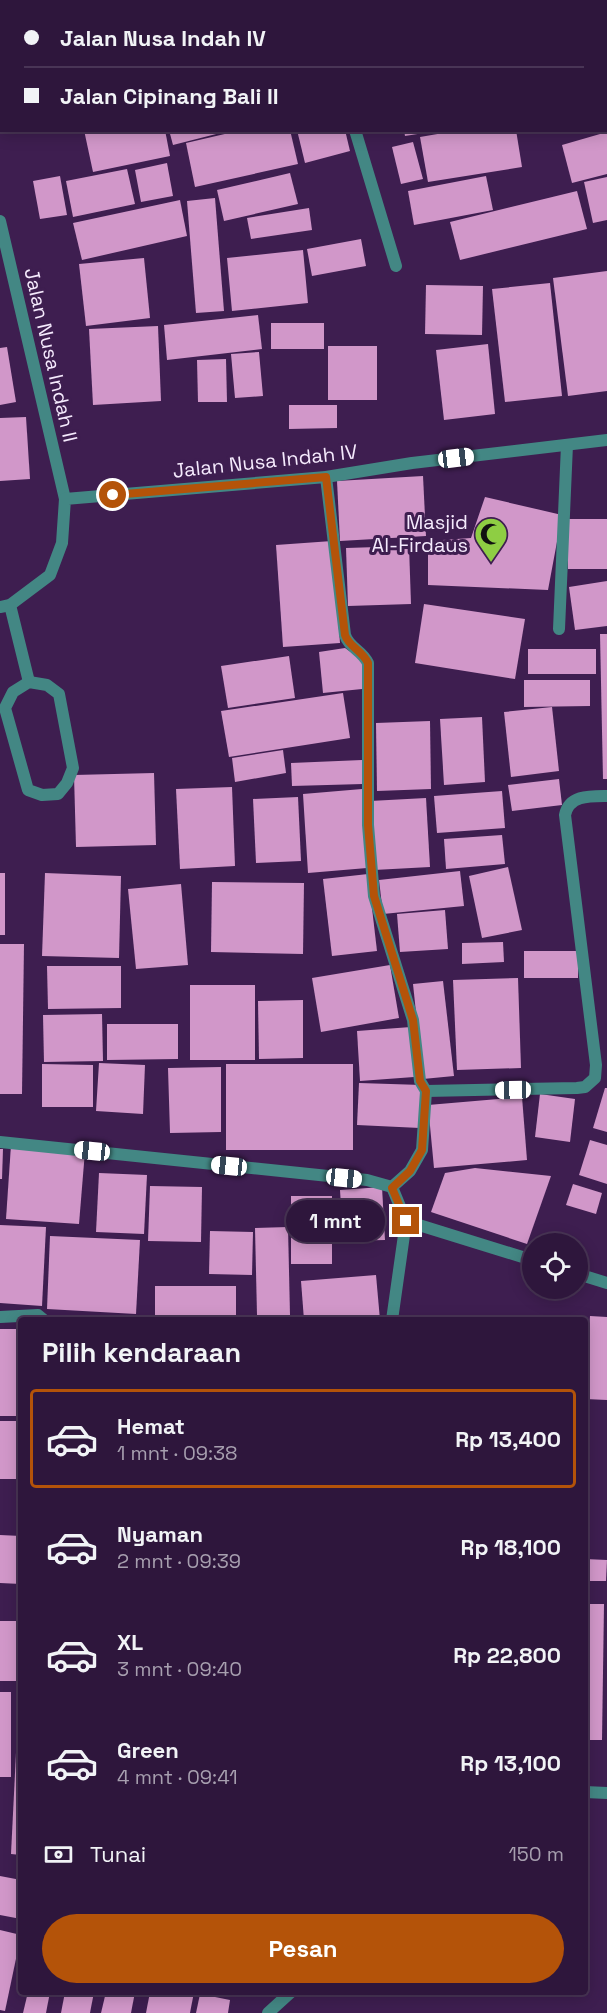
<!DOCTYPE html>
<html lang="id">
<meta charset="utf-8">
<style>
:root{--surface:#2e163c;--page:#361f43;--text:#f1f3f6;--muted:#a79faf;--line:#493556;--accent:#b45309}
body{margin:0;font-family:"Space Grotesk",sans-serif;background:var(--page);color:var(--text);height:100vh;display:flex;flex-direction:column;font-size:22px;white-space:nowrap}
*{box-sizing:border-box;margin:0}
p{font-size:20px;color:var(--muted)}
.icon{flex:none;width:33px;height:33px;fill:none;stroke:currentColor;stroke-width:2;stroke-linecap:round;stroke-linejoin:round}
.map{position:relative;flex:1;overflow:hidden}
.drawer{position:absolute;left:18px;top:1317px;width:570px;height:678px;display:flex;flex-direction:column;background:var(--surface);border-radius:6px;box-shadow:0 3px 15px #0003,0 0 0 2px var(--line)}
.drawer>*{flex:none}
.banner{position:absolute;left:0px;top:0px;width:608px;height:132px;box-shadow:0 3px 15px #0003,0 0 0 2px var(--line);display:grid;align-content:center;height:132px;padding:0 24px;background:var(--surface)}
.tools{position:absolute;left:522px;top:1233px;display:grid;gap:12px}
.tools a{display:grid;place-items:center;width:66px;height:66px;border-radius:50%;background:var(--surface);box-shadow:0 3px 15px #0003,0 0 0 2px var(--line);font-size:30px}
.end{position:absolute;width:27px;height:27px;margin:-14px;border:8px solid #b45309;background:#fff;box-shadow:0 0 0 3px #fff}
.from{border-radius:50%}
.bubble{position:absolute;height:42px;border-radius:21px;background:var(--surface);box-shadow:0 3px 15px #0003,0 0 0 2px var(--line);font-size:20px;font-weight:600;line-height:42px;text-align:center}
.car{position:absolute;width:18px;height:36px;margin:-18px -9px;border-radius:8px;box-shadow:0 0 4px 2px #0007;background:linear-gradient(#fff 24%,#345 0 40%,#fff 0 76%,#345 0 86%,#fff 0)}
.banner b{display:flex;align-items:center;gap:21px;height:57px;font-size:22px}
.banner b+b{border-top:2px solid var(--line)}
.banner i{width:15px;height:15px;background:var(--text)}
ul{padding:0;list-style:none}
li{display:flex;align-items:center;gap:18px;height:99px;margin:0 12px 9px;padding:0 12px;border:3px solid transparent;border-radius:6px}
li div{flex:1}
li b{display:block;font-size:22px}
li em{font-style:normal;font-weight:600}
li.current{border-color:var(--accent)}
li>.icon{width:54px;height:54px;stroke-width:1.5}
h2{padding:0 24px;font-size:27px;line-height:72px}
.pay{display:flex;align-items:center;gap:15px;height:66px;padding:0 24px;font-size:22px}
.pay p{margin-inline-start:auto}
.primary-button{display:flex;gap:12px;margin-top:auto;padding:12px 24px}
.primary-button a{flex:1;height:69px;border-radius:36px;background:var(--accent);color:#fff;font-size:24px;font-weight:600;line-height:69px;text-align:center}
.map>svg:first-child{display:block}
.building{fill:#d197c9}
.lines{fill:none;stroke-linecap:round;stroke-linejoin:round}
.service{stroke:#438784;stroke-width:12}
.minor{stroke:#438784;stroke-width:12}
.route{stroke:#b45309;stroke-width:8}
.labels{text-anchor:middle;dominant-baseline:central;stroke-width:6;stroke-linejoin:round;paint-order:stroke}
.street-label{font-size:20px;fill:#f5eafd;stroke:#3e1e50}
.poi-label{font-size:20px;fill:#f5eafd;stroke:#3e1e50;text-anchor:end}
</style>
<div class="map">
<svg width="607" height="2013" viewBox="0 0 607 2013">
<rect width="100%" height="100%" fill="#3e1e50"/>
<g class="building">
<path d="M84,130h81l5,26 -77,16z"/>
<path d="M169,130h59v1l-55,14z"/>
<path d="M242,130h48l8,34 -103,23 -9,-44z"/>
<path d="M297,130h48l5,21 -45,12z"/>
<path d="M404,130h26v2l-25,4z"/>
<path d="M461,130h55l6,37 -94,15 -8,-45z"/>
<path d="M607,132v42l-35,9 -10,-38z"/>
<path d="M413,142l10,37 -22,5 -9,-37z"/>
<path d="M167,163l6,33 -32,6 -6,-32z"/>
<path d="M127,169l8,35 -62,13 -7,-36z"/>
<path d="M290,173l8,31 -74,17 -7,-31z"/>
<path d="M60,176l7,39 -27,4 -7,-38z"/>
<path d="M486,176l7,34 -79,15 -6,-34z"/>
<path d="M607,177v43l-14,3 -9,-41z"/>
<path d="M577,191l10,38 -127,31 -10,-38z"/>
<path d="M215,198l9,113 -28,2 -9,-112z"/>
<path d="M180,200l7,36 -105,24 -9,-37z"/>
<path d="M309,208l3,22 -61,9 -4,-21z"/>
<path d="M361,239l5,27 -54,10 -5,-27z"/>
<path d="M303,250l5,53 -76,8 -5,-53z"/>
<path d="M144,258l6,60 -64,8 -7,-62z"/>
<path d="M607,271v120l-39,5 -15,-118z"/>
<path d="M550,283l12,113 -57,6 -13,-113z"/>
<path d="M426,285l57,1 -1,49 -57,-1z"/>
<path d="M258,315l4,34 -95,11 -3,-35z"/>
<rect x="271" y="323" width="53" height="26"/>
<path d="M158,326l3,75 -68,4 -4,-76z"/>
<path d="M488,344l7,70 -51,6 -8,-70z"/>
<rect x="328" y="346" width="49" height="54"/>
<path d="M7,347l9,55 -16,3v-57z"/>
<path d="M259,352l4,44 -28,2 -4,-44z"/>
<path d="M226,359l1,43h-29l-1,-42z"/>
<path d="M289,405h48v23l-48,1z"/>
<path d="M26,417l4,62 -30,2v-63z"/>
<path d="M423,476l3,60 -86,5 -3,-60z"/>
<path d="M485,497l77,18 -14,75 -120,-5v-44l43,-3z"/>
<rect x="568" y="519" width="39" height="50"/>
<path d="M332,541l8,102 -57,4 -7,-102z"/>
<path d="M409,546l2,58 -63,2 -2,-58z"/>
<path d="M607,581v45l-32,4 -6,-43z"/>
<path d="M424,604l101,15 -10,60 -100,-16z"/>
<path d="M600,634h7v145h-4z"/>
<path d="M345,648l17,12v29l-39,4 -4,-41z"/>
<rect x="528" y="649" width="68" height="25"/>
<path d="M289,656l6,42 -67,10 -7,-42z"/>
<path d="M524,680h66v26l-66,1z"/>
<path d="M343,693l7,45 -121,19 -8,-46z"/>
<path d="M552,707l7,64 -48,6 -7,-65z"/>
<path d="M482,717l3,65 -41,3 -4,-66z"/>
<path d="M430,721l1,68 -54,2 -1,-68z"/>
<path d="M283,750l3,23 -51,9 -3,-24z"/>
<path d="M362,760l1,24 -71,2 -1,-23z"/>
<path d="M154,773l2,72 -80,2 -2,-72z"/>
<path d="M559,779l3,26 -50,6 -4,-26z"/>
<path d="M232,787l3,79 -55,3 -4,-80z"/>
<path d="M362,789l5,79 -59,5 -5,-79z"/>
<path d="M502,791l3,37 -68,5 -3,-37z"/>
<path d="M298,797l3,64 -45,2 -3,-64z"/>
<path d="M426,798l4,69 -56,3 -4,-69z"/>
<path d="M502,835l3,29 -59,5 -2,-30z"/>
<path d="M508,867l14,63 -40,8 -13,-62z"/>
<path d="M460,871l4,35 -81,8 -4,-34z"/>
<rect x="0" y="873" width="5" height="62"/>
<path d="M45,873l76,3 -2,82 -77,-2z"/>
<path d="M368,874l9,77 -45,5 -9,-77z"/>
<path d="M212,882l92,1 -1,71 -92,-2z"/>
<path d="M181,884l7,81 -52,4 -8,-80z"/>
<path d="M445,910l3,39 -48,3 -3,-38z"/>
<path d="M503,942l1,20 -42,2v-21z"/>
<path d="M0,944h24l-2,150h-22z"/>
<rect x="524" y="951" width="54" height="27"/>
<path d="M390,965l9,53 -78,14 -9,-54z"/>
<path d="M47,966h74v42l-73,1z"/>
<path d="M518,978l3,90 -64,2 -4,-90z"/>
<path d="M443,981l11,95 -31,3 -10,-95z"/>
<rect x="190" y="985" width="65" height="75"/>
<path d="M303,1000v58l-44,1 -1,-58z"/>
<path d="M102,1014l1,47 -59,1 -1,-47z"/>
<path d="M107,1024h71v35l-71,1z"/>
<path d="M411,1027l3,50 -54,4 -3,-50z"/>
<path d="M99,1063l46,2 -2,49 -47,-3z"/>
<path d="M42,1064l51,1v42h-51z"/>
<rect x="226" y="1064" width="127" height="86"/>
<path d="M221,1067v65l-51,1 -2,-65z"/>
<path d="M359,1083l63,2 -2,43 -63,-3z"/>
<path d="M605,1088h2v44l-14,-4z"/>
<path d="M540,1094l35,5 -5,43 -35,-5z"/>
<path d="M522,1097l5,63 -93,8 -6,-63z"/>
<path d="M590,1140l17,5v39l-28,-9z"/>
<path d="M11,1145l74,6 -6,73 -73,-5z"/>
<path d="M0,1149h3l-1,30h-2z"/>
<path d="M475,1168l76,8 -24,68 -96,-32 14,-39z"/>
<path d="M99,1173l48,2 -3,59 -48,-2z"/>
<path d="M573,1184l29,9 -6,21 -30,-9z"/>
<path d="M150,1186l52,1 -1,55 -53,-1z"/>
<path d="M382,1187l3,53 -42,1 -3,-51z"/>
<rect x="291" y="1196" width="41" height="68"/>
<path d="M0,1225l46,2 -4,79 -42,-3z"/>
<path d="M288,1227l2,88h-33l-2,-87z"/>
<path d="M210,1231l43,1 -1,43 -43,-1z"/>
<path d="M50,1236l90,4 -4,74 -89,-5z"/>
<path d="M376,1275l4,45h-76l-3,-39z"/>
<rect x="155" y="1286" width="81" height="34"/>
<path d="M590,1316l17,1v83l-22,-1z"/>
<rect x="0" y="1329" width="21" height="87"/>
<rect x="0" y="1421" width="21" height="58"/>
<path d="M0,1535l21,1v48l-21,-1z"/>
<path d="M585,1559l22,1 -1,21h-21z"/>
<path d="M585,1604h19l-2,136h-17z"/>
<path d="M0,1621h20l-1,60h-19z"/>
<rect x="0" y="1692" width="11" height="85"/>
<path d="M16,1753h5v102l-10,-1z"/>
<path d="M0,1876l21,4v39l-21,-4z"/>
<path d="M0,1930l21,5 -16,76 -5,-1z"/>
<path d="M28,1992h22l-4,21h-23z"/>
<path d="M65,1992h29l-4,21h-29z"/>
<path d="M106,1992h29l-4,21h-30z"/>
<path d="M150,1992h44l-4,21h-44z"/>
<path d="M200,1994l30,6 -2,13h-32z"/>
</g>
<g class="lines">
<path class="service" d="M559,629l8,-184"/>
<g class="minor">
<path d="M316,0l1,2"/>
<path d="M355,130l41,136"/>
<path d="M0,221l65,278"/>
<path d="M326,477l19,158c4,13 17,15 23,28v162l6,71 39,124 7,61 6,10 -4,59 -12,21 -18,16"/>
<path d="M10,605l19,77"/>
<path d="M0,607l10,-2 40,-30 12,-32 3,-44 261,-22 86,-14 195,-23"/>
<path d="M29,682l18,3 12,9 14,74 -6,15 -9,11 -16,1 -14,-5 -23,-82 8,-16z"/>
<path d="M426,1091l151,-3 8,-1 10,-9 1,-13 -31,-250c4,-20 25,-19 42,-19"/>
<path d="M0,1142l367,38 25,7"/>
<path d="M406,1221l126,39"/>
<path d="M578,1274l29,9"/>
<path d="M0,1317l38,-2 6,5"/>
<path d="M392,1320l14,-99 -14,-34"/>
<path d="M585,1792l22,1"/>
<path d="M268,2013l23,-21"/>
</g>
</g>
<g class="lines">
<path class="route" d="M113,495l213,-18 19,158c4,12 17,15 23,28v162l6,71 39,124 7,61 6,10 -4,59 -12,21 -18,17 14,33"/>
</g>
<defs>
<symbol id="mosque-pin" viewBox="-11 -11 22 30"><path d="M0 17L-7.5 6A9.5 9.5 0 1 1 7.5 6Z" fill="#8ece43" stroke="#3e1e50"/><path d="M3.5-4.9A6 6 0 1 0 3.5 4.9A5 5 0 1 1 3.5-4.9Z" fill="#111"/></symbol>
</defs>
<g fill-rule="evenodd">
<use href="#mosque-pin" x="472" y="515" width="38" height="52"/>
</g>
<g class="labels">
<g class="street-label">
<text transform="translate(51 355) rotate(77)">Jalan Nusa Indah II</text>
<text transform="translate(265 461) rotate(-6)">Jalan Nusa Indah IV</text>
</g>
<g class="poi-label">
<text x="468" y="522">Masjid<tspan x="468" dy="23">Al-Firdaus</tspan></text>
</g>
</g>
</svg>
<div class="tools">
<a><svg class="icon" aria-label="locate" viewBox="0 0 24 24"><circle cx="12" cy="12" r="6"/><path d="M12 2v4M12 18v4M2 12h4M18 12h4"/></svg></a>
</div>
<i class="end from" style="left:113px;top:495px"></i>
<i class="end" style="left:406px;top:1221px"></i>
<div class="bubble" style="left:286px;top:1200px;width:99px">1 mnt</div>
<i class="car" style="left:456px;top:458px;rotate:83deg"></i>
<i class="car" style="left:513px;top:1090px;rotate:269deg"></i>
<i class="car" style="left:92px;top:1151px;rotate:276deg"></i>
<i class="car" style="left:229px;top:1166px;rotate:276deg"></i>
<i class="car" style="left:344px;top:1178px;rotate:96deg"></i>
<div class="banner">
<b><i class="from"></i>Jalan Nusa Indah IV</b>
<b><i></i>Jalan Cipinang Bali II</b>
</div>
<section class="drawer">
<h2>Pilih kendaraan</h2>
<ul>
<li class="current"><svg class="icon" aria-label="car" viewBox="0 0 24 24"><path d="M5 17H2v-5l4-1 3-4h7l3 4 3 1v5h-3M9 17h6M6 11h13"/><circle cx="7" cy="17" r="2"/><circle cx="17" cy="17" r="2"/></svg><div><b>Hemat</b><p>1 mnt · 09:38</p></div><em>Rp 13,400</em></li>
<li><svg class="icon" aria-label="car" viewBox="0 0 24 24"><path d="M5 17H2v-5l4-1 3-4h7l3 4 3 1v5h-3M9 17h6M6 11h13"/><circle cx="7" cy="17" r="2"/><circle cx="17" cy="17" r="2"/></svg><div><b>Nyaman</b><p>2 mnt · 09:39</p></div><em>Rp 18,100</em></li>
<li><svg class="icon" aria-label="car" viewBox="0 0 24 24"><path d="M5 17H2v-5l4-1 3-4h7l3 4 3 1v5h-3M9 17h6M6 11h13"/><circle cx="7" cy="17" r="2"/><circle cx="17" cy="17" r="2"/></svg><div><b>XL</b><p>3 mnt · 09:40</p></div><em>Rp 22,800</em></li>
<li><svg class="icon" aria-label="car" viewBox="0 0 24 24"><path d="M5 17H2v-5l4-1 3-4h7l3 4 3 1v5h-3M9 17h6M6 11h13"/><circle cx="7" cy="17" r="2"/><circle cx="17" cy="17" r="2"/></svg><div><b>Green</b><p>4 mnt · 09:41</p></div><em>Rp 13,100</em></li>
</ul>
<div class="pay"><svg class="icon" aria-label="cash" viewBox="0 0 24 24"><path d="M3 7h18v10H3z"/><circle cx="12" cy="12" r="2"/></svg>Tunai<p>150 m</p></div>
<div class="primary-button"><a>Pesan</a></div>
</section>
</div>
